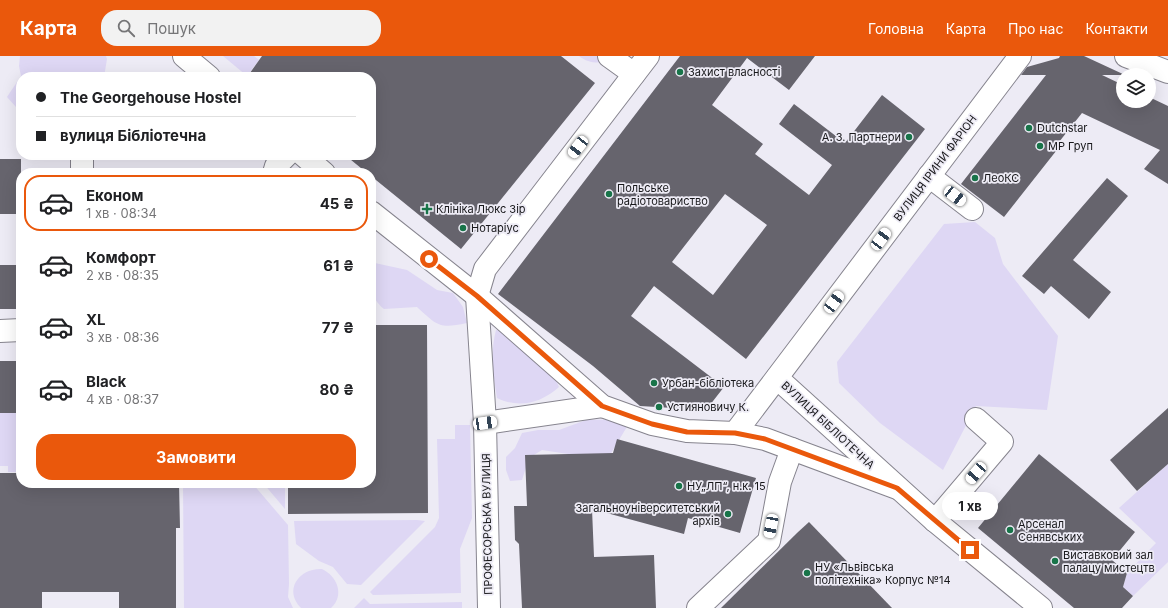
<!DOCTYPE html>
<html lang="uk">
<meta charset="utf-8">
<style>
:root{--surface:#fff;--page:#f2f2f2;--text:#202124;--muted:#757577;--line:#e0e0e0;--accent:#ea580c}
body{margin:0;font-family:Inter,sans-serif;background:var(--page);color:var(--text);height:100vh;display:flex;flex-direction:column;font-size:15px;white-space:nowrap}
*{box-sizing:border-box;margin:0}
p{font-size:13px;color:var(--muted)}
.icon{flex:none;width:22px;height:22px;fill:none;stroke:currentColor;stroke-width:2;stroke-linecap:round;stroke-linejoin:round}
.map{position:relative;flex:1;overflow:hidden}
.panel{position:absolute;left:16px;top:112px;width:360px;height:320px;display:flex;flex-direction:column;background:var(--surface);border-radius:16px;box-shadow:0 4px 16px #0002}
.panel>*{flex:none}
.hud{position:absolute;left:16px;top:16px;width:360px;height:88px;border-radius:16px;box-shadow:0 4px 16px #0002;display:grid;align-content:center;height:88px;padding:0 20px;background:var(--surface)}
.buttons{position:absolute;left:1116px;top:12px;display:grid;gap:8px}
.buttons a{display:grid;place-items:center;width:40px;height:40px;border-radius:50%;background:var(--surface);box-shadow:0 4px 16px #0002;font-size:20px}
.end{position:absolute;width:18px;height:18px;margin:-9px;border:5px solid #ea580c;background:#fff;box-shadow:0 0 0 2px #fff}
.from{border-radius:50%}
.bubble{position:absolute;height:28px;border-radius:14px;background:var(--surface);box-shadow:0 4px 16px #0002;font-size:13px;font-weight:700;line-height:28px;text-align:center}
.car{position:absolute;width:12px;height:24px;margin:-12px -6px;border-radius:5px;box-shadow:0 0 3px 1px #0007;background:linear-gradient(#fff 24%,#345 0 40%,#fff 0 76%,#345 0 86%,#fff 0)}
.hud b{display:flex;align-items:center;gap:14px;height:38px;font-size:15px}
.hud b+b{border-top:1px solid var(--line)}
.hud i{width:10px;height:10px;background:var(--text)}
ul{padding:7px 0 0;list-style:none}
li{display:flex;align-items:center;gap:12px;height:56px;margin:0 8px 6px;padding:0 12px;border:2px solid transparent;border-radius:16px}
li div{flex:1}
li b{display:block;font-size:15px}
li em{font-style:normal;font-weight:700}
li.active{border-color:var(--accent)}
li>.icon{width:36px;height:36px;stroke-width:1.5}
.primary-button{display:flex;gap:8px;margin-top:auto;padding:8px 20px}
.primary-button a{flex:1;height:46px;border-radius:16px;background:var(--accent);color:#fff;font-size:16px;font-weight:700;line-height:46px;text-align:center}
header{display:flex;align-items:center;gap:24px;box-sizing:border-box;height:56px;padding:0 20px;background:var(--accent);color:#fff}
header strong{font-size:19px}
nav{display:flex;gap:22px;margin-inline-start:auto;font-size:14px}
.search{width:280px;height:36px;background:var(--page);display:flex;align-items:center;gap:10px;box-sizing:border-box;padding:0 14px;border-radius:16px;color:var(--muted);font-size:15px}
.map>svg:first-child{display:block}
.green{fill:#ded7f4}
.building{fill:#66646d;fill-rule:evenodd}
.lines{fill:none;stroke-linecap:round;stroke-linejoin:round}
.minor-casing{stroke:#86848e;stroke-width:24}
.minor{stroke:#fff;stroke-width:22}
.route{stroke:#ea580c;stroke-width:5}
.poi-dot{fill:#187449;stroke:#edebf5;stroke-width:1.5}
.labels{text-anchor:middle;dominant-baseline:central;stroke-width:3.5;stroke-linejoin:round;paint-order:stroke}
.poi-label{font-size:11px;fill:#18181b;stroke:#edebf5;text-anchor:start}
.street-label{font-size:11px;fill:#18181b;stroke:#edebf5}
</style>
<header>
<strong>Карта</strong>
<div class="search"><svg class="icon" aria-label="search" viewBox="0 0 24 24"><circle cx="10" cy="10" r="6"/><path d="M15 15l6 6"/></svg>Пошук</div>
<nav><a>Головна</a><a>Карта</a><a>Про нас</a><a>Контакти</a></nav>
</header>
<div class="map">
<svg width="1168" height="552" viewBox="0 0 1168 552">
<rect width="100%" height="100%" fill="#edebf5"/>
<g class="green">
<path d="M20,0h86l1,3 -3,18h-83v33l-5,-3 -9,-10 14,-21 -2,-10z"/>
<path d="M223,0h31l5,4 -12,16z"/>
<path d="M579,0h44c-15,6 -30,11 -44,0z"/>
<path d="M975,166l20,16 8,26 55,72 -11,74 -71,-4 -33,64 -63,-47 -41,-40 -2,-21 107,-138z"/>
<path d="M375,207l32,7 30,20 16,3 10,14 4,16c-28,6 -29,3 -50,-16l-33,2c-15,-12 -13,-27 -13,-45z"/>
<path d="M496,274l10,2 45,37 8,18c-18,16 -40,22 -62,11 -4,-24 -7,-45 -1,-68z"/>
<path d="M0,357h21v59h-13v-6h-8z"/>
<path d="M624,363l4,6 -21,35 -65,-10 -13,8 -7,22 -12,1 -4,-11v-13l9,-9 7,-15 16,-3h21l27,-10z"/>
<path d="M455,369h15l2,93 -12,31 1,44 -88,2 -3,-3 65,-65 4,-9 -2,-79h18z"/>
<path d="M1168,408v98l-35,34 -10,-9 4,-14 29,-30 -37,-35z"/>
<path d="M183,427h69l36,42 1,59 -1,13 5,11h-109z"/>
<path d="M263,427h22v26z"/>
<path d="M417,464l8,1 -64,64 -14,-1 -14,-17 -14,-6 -23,-17 -2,-23z"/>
<path d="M322,513c15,7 23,26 9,39h-30c-18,-18 -2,-40 21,-39z"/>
<path d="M364,542l6,6 92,-2v6h-108z"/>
</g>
<g class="building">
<path d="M262,0h299l34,27 -134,166 -90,-73v-3h-4l-22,-18h26v-78h-124z"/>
<path d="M680,0h135l-26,34 -42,-32 -35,47 51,39 -8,10 54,41 23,-30 -53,-41 15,-20 51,39 37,-48 43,34 -179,230 -92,-73 -23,30 93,71 -18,23 -66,-4 -47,-40 -95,-72zM725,138l42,31 -54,70 -41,-33z"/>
<path d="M1060,0h24l41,19h-23l21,10v16h26v-4l19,9v78l-24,-15 16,-19 -78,-37 -23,29 1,4 -56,71 -43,-33 85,-109h-25l6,-8 32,-9z"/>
<rect x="0" y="103" width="21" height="55"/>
<path d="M1107,122l21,18 -55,64 38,32 -22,27 -38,-33 -7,8 -22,-18z"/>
<rect x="0" y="209" width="21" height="44"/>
<path d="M371,269h56l1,188 -140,1v-31h83z"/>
<rect x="0" y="305" width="21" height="52"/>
<path d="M1168,352v56l-31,27 -27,-31z"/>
<path d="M617,383l139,39 -16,55 -52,-15 -4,16 -92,-25 2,48 60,-2 2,53h-134l-3,-64 -4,-4 -1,-34h13l-2,-51 88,-2z"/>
<path d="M1039,398l96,78 -23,28 15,13 -4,14 10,9 -11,12h-48l-96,-80z"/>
<path d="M0,417h21v10h158l1,45h-4v80h-57v-16h-77v16h-42z"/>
<path d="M809,466l83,86h-171l76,-75z"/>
</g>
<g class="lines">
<defs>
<g id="minor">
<path d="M184,0l25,21"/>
<path d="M609,0l25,18"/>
<path d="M1126,0l42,16"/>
<path d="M303,99l21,18"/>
<path d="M82,117v-18"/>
<path d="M274,117l2,-7 11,-11"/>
<path d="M929,120l43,33"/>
<path d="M371,156l106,84 125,110 50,18 35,7 48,2 30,6 132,49"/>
<path d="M0,275l21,-1"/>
<path d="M777,322l158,143 106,87"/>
<path d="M485,367l117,-17"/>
<path d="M735,377l285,-377"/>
<path d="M935,465l67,-79 -26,-23"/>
<path d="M489,552l-4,-185 -8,-127 8,-27 163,-213"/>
<path d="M698,552l71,-67 11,-59 12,-33"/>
</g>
</defs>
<use href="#minor" class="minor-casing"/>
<use href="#minor" class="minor"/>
</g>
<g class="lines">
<path class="route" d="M429,203l48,37 125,110 50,18 35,8 48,1 30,6 132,49 73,62"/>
</g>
<g class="poi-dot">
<circle cx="680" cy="16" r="4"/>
<circle cx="1029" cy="72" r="4"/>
<circle cx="909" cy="81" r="4"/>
<circle cx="1040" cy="90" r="4"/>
<circle cx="975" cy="122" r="4"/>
<circle cx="609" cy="138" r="4"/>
<path d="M425 147h4v4h4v4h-4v4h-4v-4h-4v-4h4z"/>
<circle cx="463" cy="172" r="4"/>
<circle cx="654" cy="327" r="4"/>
<circle cx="659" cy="351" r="4"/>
<circle cx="679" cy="430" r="4"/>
<circle cx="728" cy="458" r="4"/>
<circle cx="1010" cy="474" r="4"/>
<circle cx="1055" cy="505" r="4"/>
<circle cx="807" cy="517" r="4"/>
</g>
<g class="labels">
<g class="poi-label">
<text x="688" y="16">Захист власності</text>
<text x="1037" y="72">Dutchstar</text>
<text x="901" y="81" text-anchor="end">А. З. Партнери</text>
<text x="1048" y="90">МР Груп</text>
<text x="983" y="122">ЛеоКС</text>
<text x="617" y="132">Польське<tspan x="617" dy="13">радіотовариство</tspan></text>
<text x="436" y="153">Клініка Люкс Зір</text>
<text x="471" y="172">Нотаріус</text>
<text x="662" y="327">Урбан-бібліотека</text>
<text x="667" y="351">Устияновичу К.</text>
<text x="687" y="430">НУ„ЛП“, н.к. 15</text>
<text x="720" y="452" text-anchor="end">Загальноуніверситетський<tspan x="720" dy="13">архів</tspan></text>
<text x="1018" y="468">Арсенал<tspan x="1018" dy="13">Сенявських</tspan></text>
<text x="1063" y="499">Виставковий зал<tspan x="1063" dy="13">палацу мистецтв</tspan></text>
<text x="815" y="511">НУ «Львівська<tspan x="815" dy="13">політехніка» Корпус №14</tspan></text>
</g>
<g class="street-label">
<text transform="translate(935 112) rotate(-53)">ВУЛИЦЯ ІРИНИ ФАРІОН</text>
<text transform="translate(828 369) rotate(43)">ВУЛИЦЯ БІБЛІОТЕЧНА</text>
<text transform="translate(487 468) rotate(-91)">ПРОФЕСОРСЬКА ВУЛИЦЯ</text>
</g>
</g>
</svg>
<div class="buttons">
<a><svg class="icon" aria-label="layers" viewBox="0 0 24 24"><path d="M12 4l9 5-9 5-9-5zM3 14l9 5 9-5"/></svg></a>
</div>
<i class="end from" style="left:429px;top:203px"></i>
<i class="end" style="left:970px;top:494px"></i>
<div class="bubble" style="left:942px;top:436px;width:56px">1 хв</div>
<i class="car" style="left:578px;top:91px;rotate:218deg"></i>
<i class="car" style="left:955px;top:140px;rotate:128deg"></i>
<i class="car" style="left:881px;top:183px;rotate:37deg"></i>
<i class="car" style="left:834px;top:246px;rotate:37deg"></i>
<i class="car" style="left:485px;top:367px;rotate:82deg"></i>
<i class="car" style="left:976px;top:417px;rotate:221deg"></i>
<i class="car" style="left:771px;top:470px;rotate:191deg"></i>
<div class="hud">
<b><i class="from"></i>The Georgehouse Hostel</b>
<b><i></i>вулиця Бібліотечна</b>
</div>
<section class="panel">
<ul>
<li class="active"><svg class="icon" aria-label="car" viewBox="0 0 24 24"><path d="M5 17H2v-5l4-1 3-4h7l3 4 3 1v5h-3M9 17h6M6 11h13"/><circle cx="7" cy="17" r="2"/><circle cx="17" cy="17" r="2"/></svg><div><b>Економ</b><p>1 хв · 08:34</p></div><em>45 ₴</em></li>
<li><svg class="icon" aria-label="car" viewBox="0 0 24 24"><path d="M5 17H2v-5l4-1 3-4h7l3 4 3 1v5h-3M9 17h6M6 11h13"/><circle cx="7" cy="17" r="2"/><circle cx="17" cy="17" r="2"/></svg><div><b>Комфорт</b><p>2 хв · 08:35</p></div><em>61 ₴</em></li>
<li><svg class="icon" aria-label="car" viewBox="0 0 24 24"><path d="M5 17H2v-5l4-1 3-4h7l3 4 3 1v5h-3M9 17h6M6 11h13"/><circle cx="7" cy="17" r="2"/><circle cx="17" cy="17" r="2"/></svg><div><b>XL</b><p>3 хв · 08:36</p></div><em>77 ₴</em></li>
<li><svg class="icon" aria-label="car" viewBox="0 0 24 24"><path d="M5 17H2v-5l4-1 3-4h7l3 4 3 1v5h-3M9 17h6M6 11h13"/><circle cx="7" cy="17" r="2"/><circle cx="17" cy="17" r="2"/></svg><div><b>Black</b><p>4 хв · 08:37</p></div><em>80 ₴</em></li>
</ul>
<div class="primary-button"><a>Замовити</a></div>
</section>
</div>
